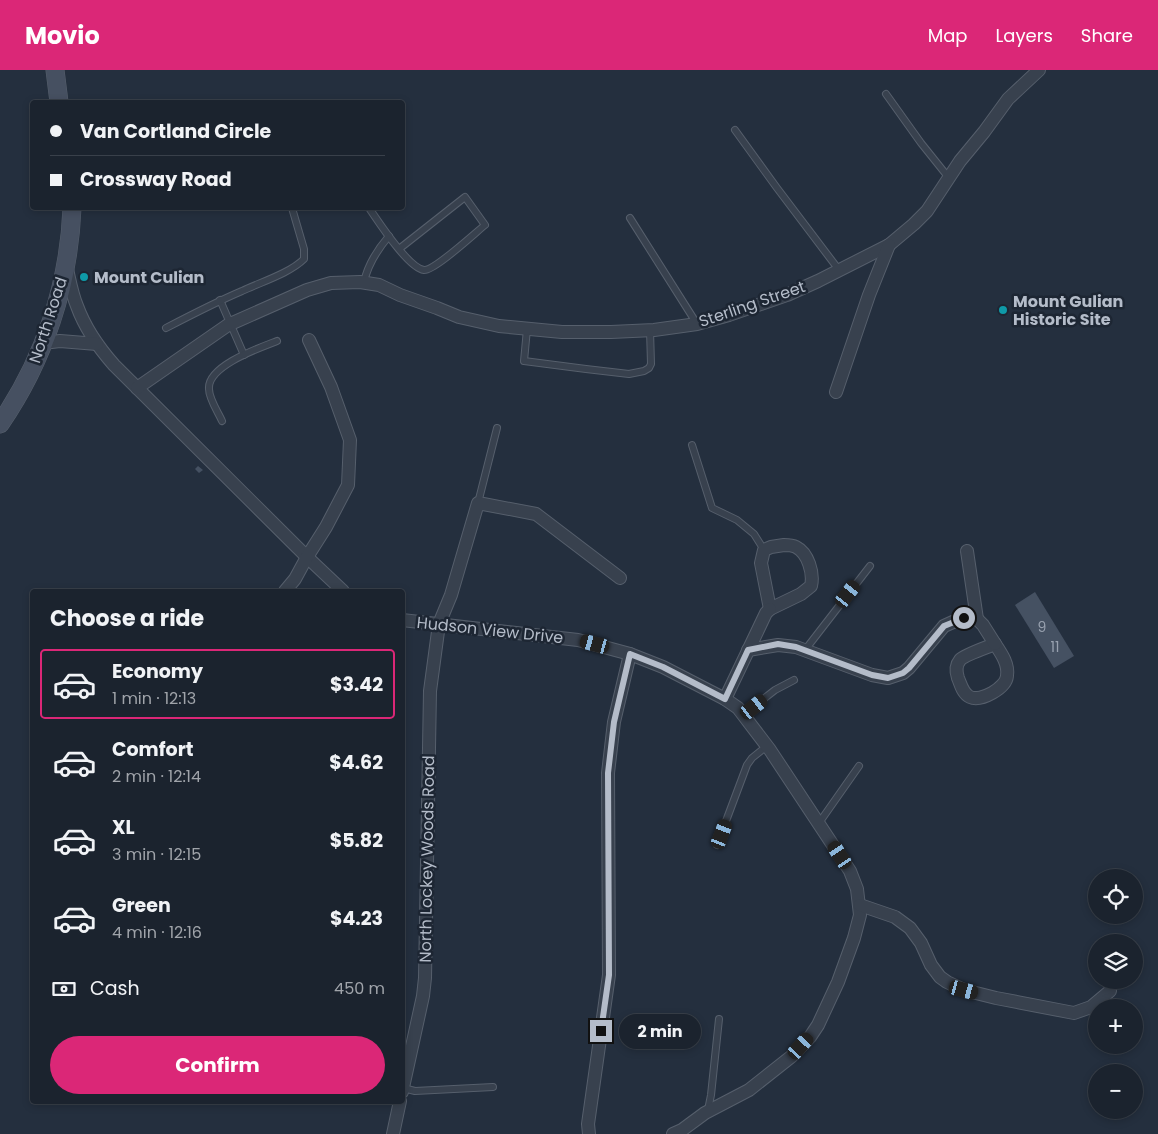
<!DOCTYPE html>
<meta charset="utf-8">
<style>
:root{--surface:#1b232e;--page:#282f3a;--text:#f1f3f6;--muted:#a0a4aa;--line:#39404a;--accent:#db2777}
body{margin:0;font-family:Poppins,sans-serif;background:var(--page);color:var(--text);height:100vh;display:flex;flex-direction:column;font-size:19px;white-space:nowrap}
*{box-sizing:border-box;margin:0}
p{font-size:16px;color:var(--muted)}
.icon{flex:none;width:28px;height:28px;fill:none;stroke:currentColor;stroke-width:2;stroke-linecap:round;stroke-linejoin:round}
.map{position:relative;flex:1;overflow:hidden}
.side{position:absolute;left:30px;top:519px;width:375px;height:515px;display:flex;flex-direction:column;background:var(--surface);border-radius:5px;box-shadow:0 2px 8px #0003,0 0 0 1px var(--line)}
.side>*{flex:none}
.guide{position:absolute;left:30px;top:30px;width:375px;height:110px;border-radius:5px;box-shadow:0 2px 8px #0003,0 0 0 1px var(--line);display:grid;align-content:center;height:110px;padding:0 20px;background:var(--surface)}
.tools{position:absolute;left:1088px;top:799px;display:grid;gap:10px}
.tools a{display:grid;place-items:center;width:55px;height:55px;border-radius:50%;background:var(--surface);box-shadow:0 2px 8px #0003,0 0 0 1px var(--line);font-size:25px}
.end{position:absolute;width:22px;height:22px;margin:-11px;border:6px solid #b4bcc9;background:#111;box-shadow:0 0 0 2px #111}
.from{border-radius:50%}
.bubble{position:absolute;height:35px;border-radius:18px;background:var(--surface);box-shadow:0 2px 8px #0003,0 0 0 1px var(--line);font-size:16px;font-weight:700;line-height:35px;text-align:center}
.car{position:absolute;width:15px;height:30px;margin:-15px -8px;border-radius:6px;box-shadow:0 0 4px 1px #0007;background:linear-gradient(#222 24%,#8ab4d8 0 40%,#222 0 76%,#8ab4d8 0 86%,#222 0)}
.guide b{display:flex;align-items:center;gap:18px;height:48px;font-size:19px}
.guide b+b{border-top:1px solid var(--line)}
.guide i{width:12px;height:12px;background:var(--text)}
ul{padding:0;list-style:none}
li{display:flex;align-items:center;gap:15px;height:70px;margin:0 10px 8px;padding:0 10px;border:2px solid transparent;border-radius:5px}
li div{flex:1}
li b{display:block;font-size:19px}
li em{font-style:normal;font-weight:700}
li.on{border-color:var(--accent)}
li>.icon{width:45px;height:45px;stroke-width:1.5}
h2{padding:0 20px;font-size:22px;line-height:60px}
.pay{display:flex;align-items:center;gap:12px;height:55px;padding:0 20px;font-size:19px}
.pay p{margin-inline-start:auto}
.button{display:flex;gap:10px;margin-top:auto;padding:10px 20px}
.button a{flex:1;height:58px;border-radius:30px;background:var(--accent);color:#fff;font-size:20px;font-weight:700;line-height:58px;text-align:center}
header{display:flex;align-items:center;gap:30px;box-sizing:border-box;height:70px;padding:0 25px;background:var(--accent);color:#fff}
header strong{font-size:24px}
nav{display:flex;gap:28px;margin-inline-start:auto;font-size:18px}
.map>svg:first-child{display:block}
.building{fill:#455162}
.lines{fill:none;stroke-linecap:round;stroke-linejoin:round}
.lane-casing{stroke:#565f6c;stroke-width:8}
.street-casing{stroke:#565f6c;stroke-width:14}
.secondary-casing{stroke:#565f6c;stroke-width:19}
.lane{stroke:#38414e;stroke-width:6}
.street{stroke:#38414e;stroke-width:12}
.secondary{stroke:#465061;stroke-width:18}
.route{stroke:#b4bcc9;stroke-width:6}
.culture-dot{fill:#0f9aa8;stroke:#1d2633;stroke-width:2}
.labels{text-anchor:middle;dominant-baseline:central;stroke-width:5;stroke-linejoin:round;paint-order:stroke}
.number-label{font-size:14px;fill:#98a1af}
.poi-label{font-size:16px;font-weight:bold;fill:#b4bcc9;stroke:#1d2633;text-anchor:start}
.street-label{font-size:16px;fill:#b4bcc9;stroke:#1d2633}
</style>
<header>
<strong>Movio</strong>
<nav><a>Map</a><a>Layers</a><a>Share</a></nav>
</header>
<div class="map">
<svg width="1158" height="1064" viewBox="0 0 1158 1064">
<rect width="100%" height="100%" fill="#242f3e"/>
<g class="building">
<path d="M198,396l5,4 -4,3 -4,-4z"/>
<path d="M1035,522l39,64 -20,12 -39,-63z"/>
</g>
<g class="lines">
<defs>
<g id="lane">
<path d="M886,24l35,49 28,35"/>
<path d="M735,60l42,58 62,82"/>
<path d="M369,138c9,13 39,60 55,62 10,1 51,-37 61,-45l-20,-28 -66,52"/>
<path d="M630,148l67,106"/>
<path d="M364,212c4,-18 13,-32 25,-46"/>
<path d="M220,230l24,55"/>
<path d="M166,258c25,-13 50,-26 76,-37 19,-9 48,-18 62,-32v-10l-12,-41"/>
<path d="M527,259l-3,32 62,8 43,5 15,-3 5,-3 2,-4 -1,-34"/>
<path d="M222,351c-4,-9 -13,-22 -13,-32 -2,-23 50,-41 68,-48"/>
<path d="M692,375l20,63 25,12 17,14 10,16"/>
<path d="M478,433l19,-75"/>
<path d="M805,580l65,-84"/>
<path d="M743,645l32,-25 19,-10"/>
<path d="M819,753l40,-57"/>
<path d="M717,775l30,-80 5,-7 15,-12"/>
<path d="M403,1018l12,3 78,-4"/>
<path d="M708,1040l3,-15 8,-76"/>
</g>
<g id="street">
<path d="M67,199c3,13 5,25 10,37 8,22 22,42 37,59l193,192 36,34"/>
<path d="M43,273l17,-2 37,3"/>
<path d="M137,318l91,-63 79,-35 24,-7 29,-1 19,3 21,10 37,13 22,9 40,9 63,6h49l43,-2 43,-6 32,-9 58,-20 31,-14 71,-36 25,-21 13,-13 33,-50 24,-29 24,-33 31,-29"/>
<path d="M836,322l33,-97 20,-50"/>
<path d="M784,475c4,0 8,0 12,2 12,6 18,26 15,39l-10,8 -31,15 -9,-46 3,-13 7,-3z"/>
<path d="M967,481l10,68"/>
<path d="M285,521l10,-12 12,-22 19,-30 22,-42 2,-45 -19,-53 -22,-47"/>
<path d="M402,550l176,20 52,14 33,13 62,32 13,9 32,42 80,121 7,18 3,26 -6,23 -16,44 -20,43 -8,12 -18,19 -43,34 -44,23 -23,17 -9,4"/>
<path d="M995,574c6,9 14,20 12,32 -1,12 -26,26 -37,21 -7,-3 -9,-12 -12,-19 -2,-6 -3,-12 2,-18 4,-5 28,-13 35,-16z"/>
<path d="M748,580l30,-5 18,2 76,28 16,3 15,-5 6,-5 35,-42 20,-9h7l6,2 6,6 12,19"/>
<path d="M725,629l41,-86 4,-4"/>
<path d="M860,835l35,12 15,11 11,15 10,22 9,12 7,5 17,8 32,8 78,15 17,-6 19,-16"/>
<path d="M402,1022l21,-96 2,-18 5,-287 9,-67 12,-29 27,-92 58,11 84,64"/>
<path d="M393,1064l7,-33"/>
<path d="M589,1064l-1,-10 21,-149 -1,-202 6,-51 16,-68"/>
</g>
<g id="secondary">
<path d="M55,0l4,32"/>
<path d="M0,354c44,-64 69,-139 72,-216"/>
</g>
</defs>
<use href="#lane" class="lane-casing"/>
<use href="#street" class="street-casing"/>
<use href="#secondary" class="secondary-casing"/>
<use href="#lane" class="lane"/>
<use href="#street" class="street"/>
<use href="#secondary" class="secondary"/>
</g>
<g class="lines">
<path class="route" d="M601,961l8,-56 -1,-202 6,-51 16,-68 33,13 62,32 23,-49 30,-6 18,3 76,28 16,3 15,-5 6,-5 35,-42 20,-8"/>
</g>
<g class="culture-dot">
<circle cx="84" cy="207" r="5"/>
<circle cx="1003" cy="240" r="5"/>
</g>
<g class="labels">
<g class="number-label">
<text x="1042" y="557">9</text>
<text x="1055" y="577">11</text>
</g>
<g class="poi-label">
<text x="94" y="207">Mount Culian</text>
<text x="1013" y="231">Mount Gulian<tspan x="1013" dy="18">Historic Site</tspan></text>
</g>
<g class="street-label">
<text transform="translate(752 234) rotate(-19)">Sterling Street</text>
<text transform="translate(48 250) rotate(-72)">North Road</text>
<text transform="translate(490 560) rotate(6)">Hudson View Drive</text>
<text transform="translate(427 789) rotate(-89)">North Lockey Woods Road</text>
</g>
</g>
</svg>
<div class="tools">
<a><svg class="icon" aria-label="locate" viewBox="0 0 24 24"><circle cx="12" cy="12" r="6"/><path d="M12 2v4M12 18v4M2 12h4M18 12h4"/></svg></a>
<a><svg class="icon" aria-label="layers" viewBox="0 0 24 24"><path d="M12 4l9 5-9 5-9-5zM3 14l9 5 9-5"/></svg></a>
<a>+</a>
<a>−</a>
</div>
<i class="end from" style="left:964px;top:548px"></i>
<i class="end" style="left:601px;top:961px"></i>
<div class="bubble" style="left:619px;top:944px;width:82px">2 min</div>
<i class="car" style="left:848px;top:524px;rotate:38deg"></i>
<i class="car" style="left:595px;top:574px;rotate:285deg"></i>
<i class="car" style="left:754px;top:637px;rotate:52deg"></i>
<i class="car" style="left:722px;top:764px;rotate:21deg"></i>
<i class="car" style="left:840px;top:785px;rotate:327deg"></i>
<i class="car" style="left:964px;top:920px;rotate:105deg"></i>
<i class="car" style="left:801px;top:976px;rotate:42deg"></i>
<div class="guide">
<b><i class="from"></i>Van Cortland Circle</b>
<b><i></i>Crossway Road</b>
</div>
<section class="side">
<h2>Choose a ride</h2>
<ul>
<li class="on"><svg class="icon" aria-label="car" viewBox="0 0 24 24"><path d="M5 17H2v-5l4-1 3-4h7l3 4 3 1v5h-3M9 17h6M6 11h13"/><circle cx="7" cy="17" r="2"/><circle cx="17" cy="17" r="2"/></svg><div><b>Economy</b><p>1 min · 12:13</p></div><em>$3.42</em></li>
<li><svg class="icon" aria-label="car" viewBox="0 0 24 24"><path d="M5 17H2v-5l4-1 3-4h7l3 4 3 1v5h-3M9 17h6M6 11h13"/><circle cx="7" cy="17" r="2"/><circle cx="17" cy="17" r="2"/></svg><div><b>Comfort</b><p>2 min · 12:14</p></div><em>$4.62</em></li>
<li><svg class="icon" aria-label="car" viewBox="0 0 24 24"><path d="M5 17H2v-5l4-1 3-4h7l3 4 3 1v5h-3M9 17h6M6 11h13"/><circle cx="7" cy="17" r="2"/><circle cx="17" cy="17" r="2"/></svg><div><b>XL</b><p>3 min · 12:15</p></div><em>$5.82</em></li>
<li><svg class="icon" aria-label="car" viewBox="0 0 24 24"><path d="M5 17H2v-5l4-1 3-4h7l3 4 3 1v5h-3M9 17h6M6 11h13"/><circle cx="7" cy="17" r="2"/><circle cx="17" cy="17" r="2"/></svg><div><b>Green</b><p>4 min · 12:16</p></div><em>$4.23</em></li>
</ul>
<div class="pay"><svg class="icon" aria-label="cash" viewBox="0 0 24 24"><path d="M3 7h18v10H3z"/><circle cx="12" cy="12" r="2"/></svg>Cash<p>450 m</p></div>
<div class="button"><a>Confirm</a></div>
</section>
</div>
